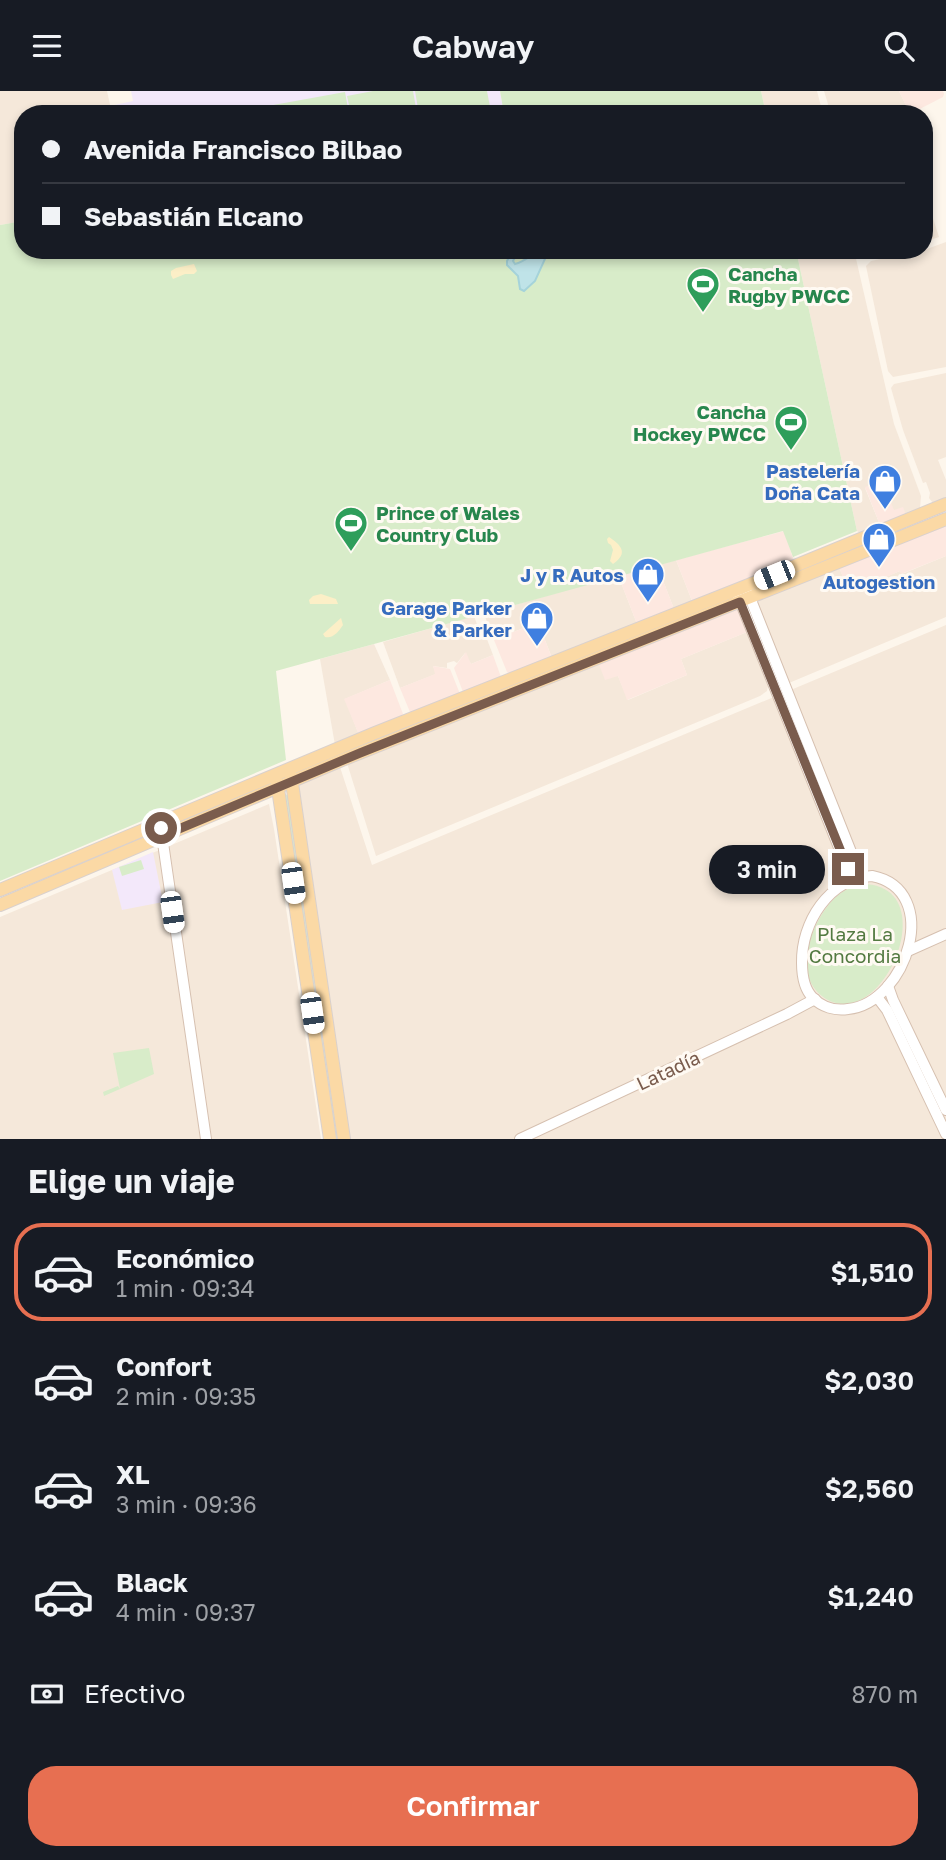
<!DOCTYPE html>
<html lang="es">
<meta charset="utf-8">
<style>
:root{--surface:#171b24;--page:#20242c;--text:#f1f3f6;--muted:#9ea1a6;--line:#363941;--accent:#e76f51}
body{margin:0;font-family:"Golos Text",sans-serif;background:var(--page);color:var(--text);height:100vh;display:flex;flex-direction:column;font-size:26px;white-space:nowrap}
*{box-sizing:border-box;margin:0}
p{font-size:23px;color:var(--muted)}
.icon{flex:none;width:38px;height:38px;fill:none;stroke:currentColor;stroke-width:2;stroke-linecap:round;stroke-linejoin:round}
.map{position:relative;height:1048px;overflow:hidden}
.details{display:flex;flex-direction:column;background:var(--surface);flex:1}
.details>*{flex:none}
.top-card{position:absolute;left:14px;top:14px;width:919px;height:154px;border-radius:28px;box-shadow:0 4px 10px #0003;display:grid;align-content:center;height:154px;padding:0 28px;background:var(--surface)}
.end{position:absolute;width:32px;height:32px;margin:-16px;border:9px solid #7a5c4d;background:#fff;box-shadow:0 0 0 4px #fff}
.from{border-radius:50%}
.bubble{position:absolute;height:49px;border-radius:24px;background:var(--surface);box-shadow:0 4px 10px #0003;font-size:23px;font-weight:600;line-height:49px;text-align:center}
.car{position:absolute;width:21px;height:42px;margin:-21px -10px;border-radius:9px;box-shadow:0 0 5px 2px #0007;background:linear-gradient(#fff 24%,#345 0 40%,#fff 0 76%,#345 0 86%,#fff 0)}
.top-card b{display:flex;align-items:center;gap:24px;height:66px;font-size:26px}
.top-card b+b{border-top:2px solid var(--line)}
.top-card i{width:18px;height:18px;background:var(--text)}
ul{padding:0;list-style:none}
li{display:flex;align-items:center;gap:21px;height:98px;margin:0 14px 10px;padding:0 14px;border:4px solid transparent;border-radius:28px}
li div{flex:1}
li b{display:block;font-size:26px}
li em{font-style:normal;font-weight:600}
li.active{border-color:var(--accent)}
li>.icon{width:63px;height:63px;stroke-width:1.5}
h2{padding:0 28px;font-size:32px;line-height:84px}
.pay{display:flex;align-items:center;gap:18px;height:77px;padding:0 28px;font-size:26px}
.pay p{margin-inline-start:auto}
.cta{display:flex;gap:14px;margin-top:auto;padding:14px 28px}
.cta a{flex:1;height:80px;border-radius:28px;background:var(--accent);color:#fff;font-size:28px;font-weight:600;line-height:80px;text-align:center}
header{display:flex;justify-content:space-between;align-items:center;height:91px;padding:0 28px;background:var(--surface);font-size:32px;font-weight:600}
.map>svg:first-child{display:block}
.residential{fill:#f5e8da}
.commercial{fill:#fde8e0}
.education{fill:#f3e8fa}
.green{fill:#d8ecc9}
.sand{fill:#fcefc7}
.water{fill:#bfe3e8;stroke:#a5d3da;stroke-width:2}
.lines{fill:none;stroke-linecap:round;stroke-linejoin:round}
.secondary-casing{stroke:#d6c0b0;stroke-width:12}
.primary-casing{stroke:#dad1cd;stroke-width:14}
.secondary{stroke:#fff;stroke-width:10}
.primary{stroke:#fbd9a5;stroke-width:12}
.route{stroke:#7a5c4d;stroke-width:9}
.labels{text-anchor:middle;dominant-baseline:central;stroke-width:6;stroke-linejoin:round;paint-order:stroke}
.leisure-label{font-size:19px;font-weight:bold;fill:#27864d;stroke:#fffaf3;text-anchor:start}
.shop-label{font-size:19px;font-weight:bold;fill:#366cbe;stroke:#fffaf3;text-anchor:end}
.park-label{font-size:19px;fill:#537a41;stroke:#fffaf3}
.street-label{font-size:19px;fill:#7a5c4d;stroke:#fffaf3}
</style>
<header><svg class="icon" aria-label="menu" viewBox="0 0 24 24"><path d="M4 6h16M4 12h16M4 18h16"/></svg>Cabway<svg class="icon" aria-label="search" viewBox="0 0 24 24"><circle cx="10" cy="10" r="6"/><path d="M15 15l6 6"/></svg></header>
<div class="map">
<svg width="946" height="1048" viewBox="0 0 946 1048">
<rect width="100%" height="100%" fill="#fdf6ec"/>
<g class="residential">
<path d="M0,0h107l5,23h-89v107l-23,4z"/>
<path d="M761,0h56l6,23h-57z"/>
<path d="M824,0h75l11,23h-79z"/>
<path d="M924,99l15,47 -15,5z"/>
<path d="M946,151v125l-53,10 -5,-6 -22,-105 5,-5 53,-11z"/>
<path d="M796,159h58l40,174 27,72 -1,12 -14,7 -12,-5 -29,-22 15,37 -20,8 -3,-2z"/>
<path d="M946,282v84l-8,3 8,20v19l-13,4 -4,-5 1,-5 -4,-11 -3,1 -20,-53 -12,-42 3,-4z"/>
<path d="M946,465v61l-157,66 -33,-78 3,-6 80,-32 10,25 51,-21 2,3z"/>
<path d="M676,469l16,41 -18,8 -17,-44z"/>
<path d="M618,484l19,49 -85,34 -14,-36 -44,18 -10,-26z"/>
<path d="M474,525l6,17 5,1 8,21 -22,9 -6,-11 -8,10 -3,-2 -7,2v5l-14,-2 3,8 -36,14 -17,-46z"/>
<path d="M946,534v514h-598l-52,-349 5,-6 39,-17 32,98z"/>
<path d="M747,541l21,54 -1,5 -7,5 -384,160 -29,-93 251,-101 20,14 10,24 59,-25 -6,-16z"/>
<path d="M374,553l16,36 -45,19 14,36 -24,10 -15,-86z"/>
<path d="M269,713l5,25 47,310h-321v-222z"/>
</g>
<g class="commercial">
<path d="M899,0h44l1,3 -1,3 -33,17z"/>
<path d="M882,390l12,29 9,-3 3,8 -26,10 -15,-38z"/>
<path d="M946,433v32l-45,18 -1,-3 -51,22 -10,-26z"/>
<path d="M784,440l10,30 -102,40 -16,-41z"/>
<path d="M657,474l17,44 -37,15 -19,-49z"/>
<path d="M735,517l5,4 7,20 -66,27 6,16 -60,25 -9,-24 -13,4 -7,-18z"/>
<path d="M538,531l14,36 -43,16 -2,-2 -13,-32z"/>
<path d="M466,561l5,12 22,-9 8,22 -38,15 -9,-24z"/>
<path d="M433,575l17,3 10,25 -47,19 -3,-1 -10,-24 35,-14z"/>
<path d="M390,589l13,34 -2,3 -42,18 -15,-36z"/>
</g>
<g class="education">
<path d="M131,0h369l4,23h-392l-2,-8 23,-5z"/>
<path d="M153,761l10,50 -41,8 -10,-40z"/>
</g>
<g class="green">
<path d="M373,0h40l4,23h-66l-4,-18z"/>
<path d="M415,0h72l4,21 -7,2h-65z"/>
<path d="M500,0h261l5,23h-262z"/>
<path d="M345,1l4,22h-102l-1,-4z"/>
<path d="M23,130v29h773l61,281 -64,26 -10,-26 -507,140 10,89 -286,121v-656z"/>
<path d="M260,695l1,3 -261,111v-2z"/>
<path d="M288,703l50,345h-2l-52,-343z"/>
<path d="M141,769l3,9 -22,7 -3,-9z"/>
<path d="M861,793c85,-1 23,149 -35,115 -37,-22 -14,-81 11,-103 7,-6 15,-9 24,-12z"/>
<path d="M149,957l5,26 -50,22 -1,-4 15,-6 2,3 -7,-36z"/>
</g>
<g class="sand">
<path d="M194,173l3,7 -3,3h-9l-12,5 -2,-4v-4l5,-3z"/>
<path d="M609,446c12,8 20,16 4,27l-3,-3 3,-11 -2,-5 -3,-2 -1,-4z"/>
<path d="M321,503l15,5 2,5h-28l-1,-4 4,-4z"/>
<path d="M341,527l2,7c-4,6 -10,14 -18,12l-2,-3z"/>
</g>
<path class="water" d="M513,159h6l-6,11 2,3c15,-4 17,-14 34,-14l-14,31 -11,10 -4,-2 -2,-13 -11,-11v-4z"/>
<g class="lines">
<defs>
<g id="secondary">
<path d="M747,499l114,287"/>
<path d="M738,505l114,284"/>
<path d="M162,745l44,303"/>
<path d="M872,785c71,14 35,127 -24,133 -13,2 -26,-2 -35,-11 -9,-9 -11,-23 -11,-35 -1,-40 27,-85 70,-87z"/>
<path d="M908,860l38,-17"/>
<path d="M888,895l5,14 53,110"/>
<path d="M877,906l10,13 59,124"/>
<path d="M520,1048l267,-125 28,-15"/>
</g>
<g id="primary">
<path d="M291,685l53,363"/>
<path d="M277,691l53,357"/>
<path d="M0,799l375,-157 371,-147 200,-82"/>
<path d="M0,814l342,-145 604,-241"/>
</g>
</defs>
<use href="#secondary" class="secondary-casing"/>
<use href="#primary" class="primary-casing"/>
<use href="#secondary" class="secondary"/>
<use href="#primary" class="primary"/>
</g>
<g class="lines">
<path class="route" d="M161,737l1,8 198,-83 380,-151 108,267"/>
</g>
<defs>
<symbol id="stadium-pin" viewBox="-11 -11 22 30"><path d="M0 17L-7.5 6A9.5 9.5 0 1 1 7.5 6Z" fill="#2e9e5b" stroke="#fffaf3"/><path d="M0-5a6.5 5 0 1 0 0 10a6.5 5 0 1 0 0-10ZM-3.5-1.8h7v3.6h-7Z" fill="#fff"/></symbol>
<symbol id="shop-pin" viewBox="-11 -11 22 30"><path d="M0 17L-7.5 6A9.5 9.5 0 1 1 7.5 6Z" fill="#3f7fe0" stroke="#fffaf3"/><path d="M-5-2.5h2.3a2.7 3.5 0 0 1 5.4 0H5L5.5 6h-11ZM-1.5-2.5h3a1.5 2.3 0 0 0-3 0Z" fill="#fff"/></symbol>
</defs>
<g fill-rule="evenodd">
<use href="#stadium-pin" x="684" y="174" width="38" height="52"/>
<use href="#stadium-pin" x="772" y="312" width="38" height="52"/>
<use href="#shop-pin" x="866" y="371" width="38" height="52"/>
<use href="#stadium-pin" x="332" y="413" width="38" height="52"/>
<use href="#shop-pin" x="860" y="429" width="38" height="52"/>
<use href="#shop-pin" x="629" y="464" width="38" height="52"/>
<use href="#shop-pin" x="518" y="508" width="38" height="52"/>
</g>
<g class="labels">
<g class="leisure-label">
<text x="728" y="182">Cancha<tspan x="728" dy="22">Rugby PWCC</tspan></text>
<text x="766" y="320" text-anchor="end">Cancha<tspan x="766" dy="22">Hockey PWCC</tspan></text>
<text x="376" y="421">Prince of Wales<tspan x="376" dy="22">Country Club</tspan></text>
</g>
<g class="shop-label">
<text x="860" y="379">Pastelería<tspan x="860" dy="22">Doña Cata</tspan></text>
<text x="624" y="483">J y R Autos</text>
<text x="879" y="490" text-anchor="middle">Autogestion</text>
<text x="512" y="516">Garage Parker<tspan x="512" dy="22">&amp; Parker</tspan></text>
</g>
<g class="park-label">
<text x="855" y="842">Plaza La<tspan x="855" dy="22">Concordia</tspan></text>
</g>
<g class="street-label">
<text transform="translate(668 979) rotate(-25)">Latadía</text>
</g>
</g>
</svg>
<i class="end from" style="left:161px;top:737px"></i>
<i class="end" style="left:848px;top:778px"></i>
<div class="bubble" style="left:709px;top:754px;width:116px">3 min</div>
<i class="car" style="left:774px;top:484px;rotate:248deg"></i>
<i class="car" style="left:293px;top:792px;rotate:172deg"></i>
<i class="car" style="left:172px;top:821px;rotate:172deg"></i>
<i class="car" style="left:312px;top:922px;rotate:172deg"></i>
<div class="top-card">
<b><i class="from"></i>Avenida Francisco Bilbao</b>
<b><i></i>Sebastián Elcano</b>
</div>
</div>
<section class="details">
<h2>Elige un viaje</h2>
<ul>
<li class="active"><svg class="icon" aria-label="car" viewBox="0 0 24 24"><path d="M5 17H2v-5l4-1 3-4h7l3 4 3 1v5h-3M9 17h6M6 11h13"/><circle cx="7" cy="17" r="2"/><circle cx="17" cy="17" r="2"/></svg><div><b>Económico</b><p>1 min · 09:34</p></div><em>$1,510</em></li>
<li><svg class="icon" aria-label="car" viewBox="0 0 24 24"><path d="M5 17H2v-5l4-1 3-4h7l3 4 3 1v5h-3M9 17h6M6 11h13"/><circle cx="7" cy="17" r="2"/><circle cx="17" cy="17" r="2"/></svg><div><b>Confort</b><p>2 min · 09:35</p></div><em>$2,030</em></li>
<li><svg class="icon" aria-label="car" viewBox="0 0 24 24"><path d="M5 17H2v-5l4-1 3-4h7l3 4 3 1v5h-3M9 17h6M6 11h13"/><circle cx="7" cy="17" r="2"/><circle cx="17" cy="17" r="2"/></svg><div><b>XL</b><p>3 min · 09:36</p></div><em>$2,560</em></li>
<li><svg class="icon" aria-label="car" viewBox="0 0 24 24"><path d="M5 17H2v-5l4-1 3-4h7l3 4 3 1v5h-3M9 17h6M6 11h13"/><circle cx="7" cy="17" r="2"/><circle cx="17" cy="17" r="2"/></svg><div><b>Black</b><p>4 min · 09:37</p></div><em>$1,240</em></li>
</ul>
<div class="pay"><svg class="icon" aria-label="cash" viewBox="0 0 24 24"><path d="M3 7h18v10H3z"/><circle cx="12" cy="12" r="2"/></svg>Efectivo<p>870 m</p></div>
<div class="cta"><a>Confirmar</a></div>
</section>
